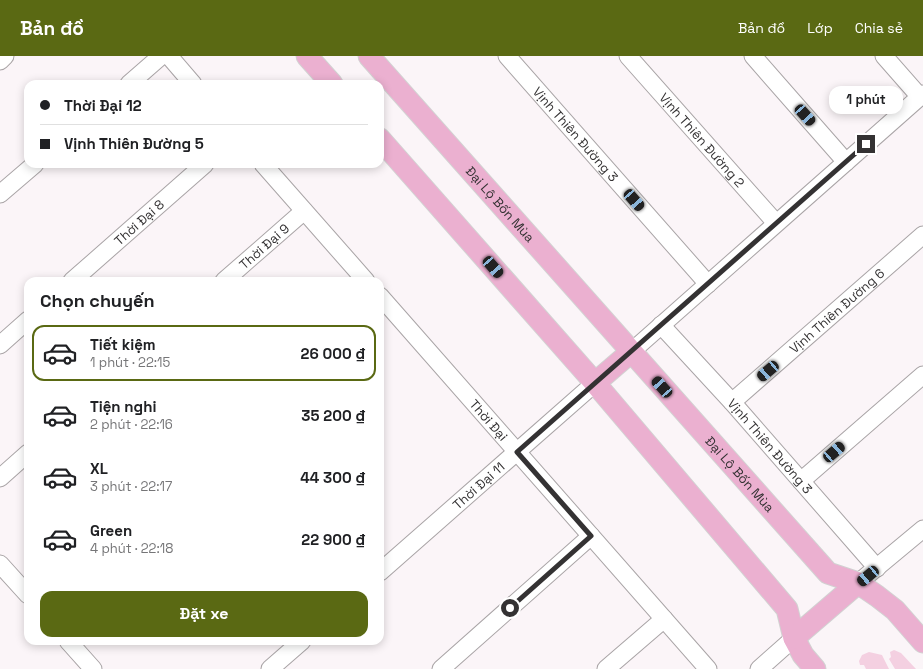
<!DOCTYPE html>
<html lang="vi">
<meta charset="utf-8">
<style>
:root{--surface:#fff;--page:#f2f2f2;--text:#202124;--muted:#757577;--line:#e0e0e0;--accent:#5a6913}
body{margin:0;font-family:"Space Grotesk",sans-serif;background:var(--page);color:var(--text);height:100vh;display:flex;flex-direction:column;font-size:15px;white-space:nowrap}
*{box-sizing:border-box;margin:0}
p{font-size:13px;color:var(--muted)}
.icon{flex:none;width:22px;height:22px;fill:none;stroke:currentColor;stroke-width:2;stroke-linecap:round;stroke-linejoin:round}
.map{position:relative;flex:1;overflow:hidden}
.details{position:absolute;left:24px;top:221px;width:360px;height:368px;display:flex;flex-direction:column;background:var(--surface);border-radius:12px;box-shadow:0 2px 10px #0003}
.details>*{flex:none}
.guide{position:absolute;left:24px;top:24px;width:360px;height:88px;border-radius:12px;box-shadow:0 2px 10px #0003;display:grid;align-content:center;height:88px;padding:0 16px;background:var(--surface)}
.end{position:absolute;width:18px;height:18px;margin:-9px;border:5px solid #343233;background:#fff;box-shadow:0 0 0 2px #fff}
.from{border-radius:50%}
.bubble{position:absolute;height:28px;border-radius:12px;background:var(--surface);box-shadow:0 2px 10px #0003;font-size:13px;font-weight:800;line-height:28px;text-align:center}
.car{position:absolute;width:12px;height:24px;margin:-12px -6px;border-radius:5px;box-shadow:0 0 3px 1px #0007;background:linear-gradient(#222 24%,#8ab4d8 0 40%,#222 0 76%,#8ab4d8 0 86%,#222 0)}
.guide b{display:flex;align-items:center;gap:14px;height:38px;font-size:15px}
.guide b+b{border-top:1px solid var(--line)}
.guide i{width:10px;height:10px;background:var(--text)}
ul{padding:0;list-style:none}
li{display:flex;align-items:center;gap:12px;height:56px;margin:0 8px 6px;padding:0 8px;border:2px solid transparent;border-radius:12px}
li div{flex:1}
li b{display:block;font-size:15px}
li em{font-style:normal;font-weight:800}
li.on{border-color:var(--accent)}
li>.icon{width:36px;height:36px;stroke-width:1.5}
h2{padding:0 16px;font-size:18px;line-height:48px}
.action{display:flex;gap:8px;margin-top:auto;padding:8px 16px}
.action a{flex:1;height:46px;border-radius:12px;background:var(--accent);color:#fff;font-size:16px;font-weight:800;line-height:46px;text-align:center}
header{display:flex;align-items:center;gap:24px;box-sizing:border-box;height:56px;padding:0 20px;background:var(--accent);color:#fff}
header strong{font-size:19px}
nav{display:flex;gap:22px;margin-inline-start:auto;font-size:14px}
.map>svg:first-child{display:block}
.green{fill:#f4d0e1}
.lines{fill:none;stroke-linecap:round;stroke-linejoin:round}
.minor-casing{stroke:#a9a4a6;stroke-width:19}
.major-casing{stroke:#d2d2d2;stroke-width:23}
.minor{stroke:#fff;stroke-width:17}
.major{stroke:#ebb0d0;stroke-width:21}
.route{stroke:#343233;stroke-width:5}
.labels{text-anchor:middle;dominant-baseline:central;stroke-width:3;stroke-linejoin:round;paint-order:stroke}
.street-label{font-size:13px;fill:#343233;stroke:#fff}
</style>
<header>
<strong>Bản đồ</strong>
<nav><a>Bản đồ</a><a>Lớp</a><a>Chia sẻ</a></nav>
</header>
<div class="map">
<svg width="923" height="613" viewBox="0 0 923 613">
<rect width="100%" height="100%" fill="#fbf5f8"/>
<g class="green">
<path d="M894,594l7,3 15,16h-21l-6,-10 2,-2 -1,-5z"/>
<path d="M869,596l13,3 7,14h-23l-2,-4h-4l-1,-4 3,-6z"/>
</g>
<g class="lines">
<defs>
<g id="minor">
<path d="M169,0l24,28"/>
<path id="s1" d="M507,0l201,228"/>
<path id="s2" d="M628,0l148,167"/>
<path d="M753,0l93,106"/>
<path d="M884,0l36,41"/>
<path d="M0,5l5,-5"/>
<path d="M129,28l32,-28"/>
<path d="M263,108l103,117"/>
<path d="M0,138l35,-30"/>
<path id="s3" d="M72,225l133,-117"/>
<path id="s4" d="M224,225l80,-70"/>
<path id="s5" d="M380,240l328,373"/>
<path id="s6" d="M661,269l71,77 145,166"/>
<path d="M0,289l28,-25"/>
<path d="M631,296l292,-258"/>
<path id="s7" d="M732,346l191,-167"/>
<path d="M0,422l28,-25"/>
<path d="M801,425l122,-106"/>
<path d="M0,508l28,31"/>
<path id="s8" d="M380,516l215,-189"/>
<path d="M858,527l65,-54"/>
<path d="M68,585l25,28"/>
<path d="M270,613l32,-28"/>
<path d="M441,613l150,-133"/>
<path d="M606,613l58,-50"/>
<path d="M759,613l35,-31"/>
</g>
<g id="major">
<path d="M307,0l25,28"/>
<path id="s9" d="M369,0l459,517 30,10 19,13 18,14 28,32"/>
<path d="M380,83l215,244 192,226 7,29 9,17 12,14"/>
<path d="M595,327l36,-31"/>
<path d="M794,582l64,-55"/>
</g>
</defs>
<use href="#minor" class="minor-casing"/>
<use href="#major" class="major-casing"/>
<use href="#minor" class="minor"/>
<use href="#major" class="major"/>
</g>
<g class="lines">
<path class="route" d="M510,552l81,-72 -74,-84 349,-308"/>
</g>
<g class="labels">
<g class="street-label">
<text stroke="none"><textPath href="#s1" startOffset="104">Vịnh Thiên Đường 3</textPath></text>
<text stroke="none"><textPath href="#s2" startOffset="112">Vịnh Thiên Đường 2</textPath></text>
<text stroke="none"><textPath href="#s9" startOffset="198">Đại Lộ Bốn Mùa</textPath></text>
<text stroke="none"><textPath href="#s3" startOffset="89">Thời Đại 8</textPath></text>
<text stroke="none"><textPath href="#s4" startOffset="53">Thời Đại 9</textPath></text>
<text stroke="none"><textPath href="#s7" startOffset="139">Vịnh Thiên Đường 6</textPath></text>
<text stroke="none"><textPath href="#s5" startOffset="165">Thời Đại</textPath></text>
<text stroke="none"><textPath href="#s6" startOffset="163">Vịnh Thiên Đường 3</textPath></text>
<text stroke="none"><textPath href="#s9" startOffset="559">Đại Lộ Bốn Mùa</textPath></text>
<text stroke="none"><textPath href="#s8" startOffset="131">Thời Đại 11</textPath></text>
</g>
</g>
</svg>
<i class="end from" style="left:510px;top:552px"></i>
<i class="end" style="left:866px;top:88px"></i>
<div class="bubble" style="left:829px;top:30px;width:74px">1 phút</div>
<i class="car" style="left:805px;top:59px;rotate:138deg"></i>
<i class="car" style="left:634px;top:144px;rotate:139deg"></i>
<i class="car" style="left:493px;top:211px;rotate:139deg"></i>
<i class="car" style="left:768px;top:315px;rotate:229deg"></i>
<i class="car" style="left:662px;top:331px;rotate:318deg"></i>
<i class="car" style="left:834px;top:396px;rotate:49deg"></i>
<i class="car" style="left:868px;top:520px;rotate:230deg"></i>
<div class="guide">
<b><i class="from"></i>Thời Đại 12</b>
<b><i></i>Vịnh Thiên Đường 5</b>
</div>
<section class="details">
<h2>Chọn chuyến</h2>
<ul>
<li class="on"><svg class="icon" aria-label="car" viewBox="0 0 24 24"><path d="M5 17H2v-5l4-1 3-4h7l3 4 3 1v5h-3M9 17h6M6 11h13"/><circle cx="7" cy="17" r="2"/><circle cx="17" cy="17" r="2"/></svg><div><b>Tiết kiệm</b><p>1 phút · 22:15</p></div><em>26 000 ₫</em></li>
<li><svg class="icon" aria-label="car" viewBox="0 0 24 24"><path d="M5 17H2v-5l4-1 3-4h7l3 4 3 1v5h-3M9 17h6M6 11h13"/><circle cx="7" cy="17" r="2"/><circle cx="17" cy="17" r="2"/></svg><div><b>Tiện nghi</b><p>2 phút · 22:16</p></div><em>35 200 ₫</em></li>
<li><svg class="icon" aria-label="car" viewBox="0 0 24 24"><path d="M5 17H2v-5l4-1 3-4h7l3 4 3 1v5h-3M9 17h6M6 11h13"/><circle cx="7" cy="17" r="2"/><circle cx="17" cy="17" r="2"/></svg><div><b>XL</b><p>3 phút · 22:17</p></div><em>44 300 ₫</em></li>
<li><svg class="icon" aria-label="car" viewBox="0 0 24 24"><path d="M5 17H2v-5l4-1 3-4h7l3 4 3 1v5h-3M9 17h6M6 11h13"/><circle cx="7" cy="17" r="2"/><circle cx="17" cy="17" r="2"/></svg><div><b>Green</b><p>4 phút · 22:18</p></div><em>22 900 ₫</em></li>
</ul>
<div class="action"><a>Đặt xe</a></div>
</section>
</div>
